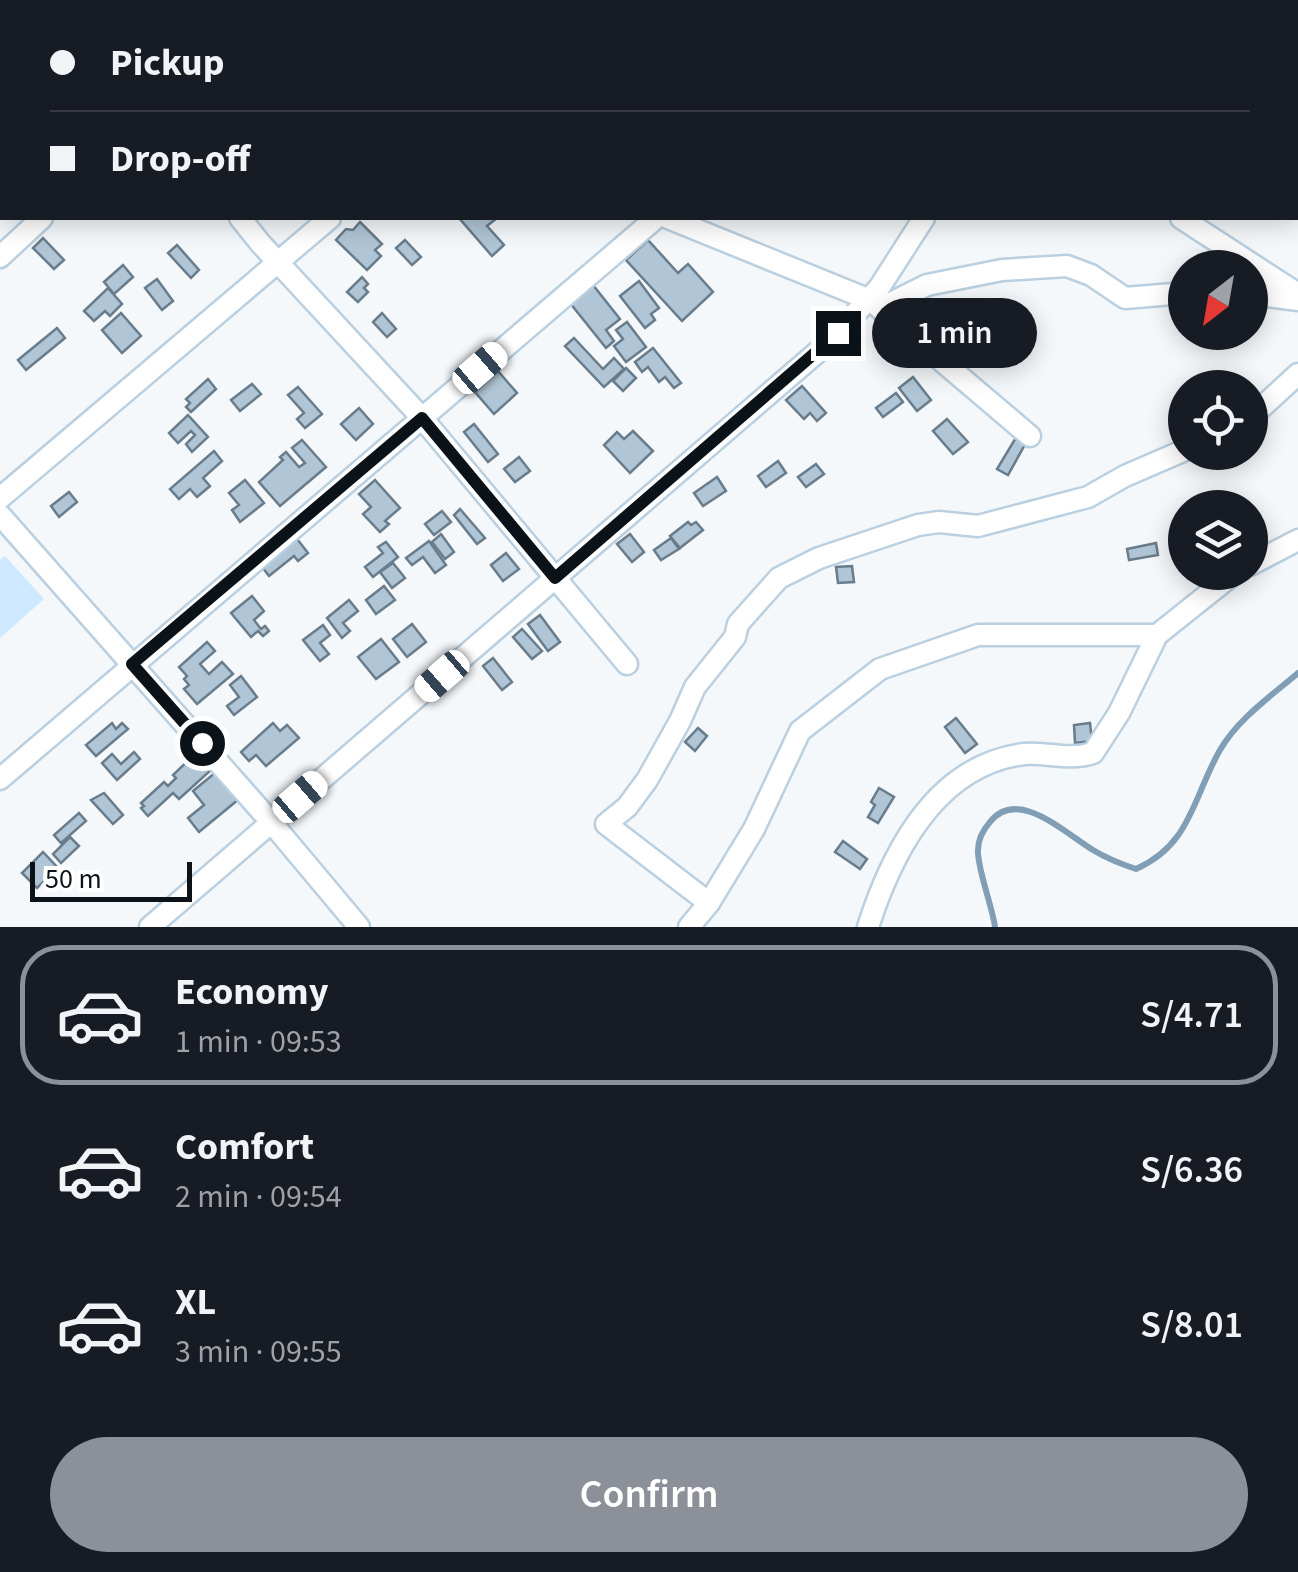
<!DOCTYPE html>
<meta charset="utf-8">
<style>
:root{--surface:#171b24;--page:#20242c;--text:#f1f3f6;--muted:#9ea1a6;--line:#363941;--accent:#8c9099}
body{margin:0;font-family:"Source Sans 3",sans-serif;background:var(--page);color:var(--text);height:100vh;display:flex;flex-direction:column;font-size:38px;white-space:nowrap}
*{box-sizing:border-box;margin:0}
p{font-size:32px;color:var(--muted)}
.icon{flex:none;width:55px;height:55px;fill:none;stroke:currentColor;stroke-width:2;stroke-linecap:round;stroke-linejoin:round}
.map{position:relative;height:927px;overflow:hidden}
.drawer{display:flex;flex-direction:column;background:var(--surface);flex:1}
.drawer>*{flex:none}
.top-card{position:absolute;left:0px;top:0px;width:1300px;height:220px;box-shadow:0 5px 25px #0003;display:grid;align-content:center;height:220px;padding:0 50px;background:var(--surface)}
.needle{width:65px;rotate:211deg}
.tools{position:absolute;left:1168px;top:250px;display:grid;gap:20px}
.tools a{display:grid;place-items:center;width:100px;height:100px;border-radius:50%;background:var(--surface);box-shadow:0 5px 25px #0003;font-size:50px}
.scale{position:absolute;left:30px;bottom:25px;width:162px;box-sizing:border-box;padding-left:10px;border:5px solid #0b1318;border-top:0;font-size:28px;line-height:35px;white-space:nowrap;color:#0b1318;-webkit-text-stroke:8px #fff;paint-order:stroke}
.end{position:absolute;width:45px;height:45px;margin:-22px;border:12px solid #0b1318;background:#fff;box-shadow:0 0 0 5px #fff}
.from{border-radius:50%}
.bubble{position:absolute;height:70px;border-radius:35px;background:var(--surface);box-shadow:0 5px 25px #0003;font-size:32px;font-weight:600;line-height:70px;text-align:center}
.car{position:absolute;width:30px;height:60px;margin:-30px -15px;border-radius:12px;box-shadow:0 0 8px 2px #0007;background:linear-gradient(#fff 24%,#345 0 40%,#fff 0 76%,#345 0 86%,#fff 0)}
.top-card b{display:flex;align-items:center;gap:35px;height:95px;font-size:38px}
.top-card b+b{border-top:2px solid var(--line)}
.top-card i{width:25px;height:25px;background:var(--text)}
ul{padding:18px 0 0;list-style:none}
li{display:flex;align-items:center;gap:30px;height:140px;margin:0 20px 15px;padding:0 30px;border:5px solid transparent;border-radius:40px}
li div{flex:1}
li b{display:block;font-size:38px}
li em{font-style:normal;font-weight:600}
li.current{border-color:var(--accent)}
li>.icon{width:90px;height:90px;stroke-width:1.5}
.action{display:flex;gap:20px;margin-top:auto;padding:20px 50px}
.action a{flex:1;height:115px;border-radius:60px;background:var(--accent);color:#fff;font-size:40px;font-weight:600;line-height:115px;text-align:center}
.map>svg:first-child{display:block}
.green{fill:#cee9ff}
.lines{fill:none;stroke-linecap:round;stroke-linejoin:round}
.stream{stroke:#809eb5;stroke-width:6}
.building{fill:#b0c5d5;stroke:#687c8b;stroke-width:2.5}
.street-casing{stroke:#bacfdf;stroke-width:25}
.street{stroke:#fff;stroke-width:20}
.route{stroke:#0b1318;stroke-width:12}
</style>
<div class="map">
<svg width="1298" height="927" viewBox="0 0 1298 927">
<rect width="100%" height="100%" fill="#f4f8fb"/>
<path class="green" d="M5,556l39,43 -44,39v-78z"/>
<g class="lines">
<path class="stream" d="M995,927c-3,-22 -18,-59 -17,-77 0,-10 5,-20 12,-28 28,-36 77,13 103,28 13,8 28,14 43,19 55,-24 57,-72 84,-119 18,-31 51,-54 78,-77"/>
</g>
<g class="building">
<path d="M459,218h38l-10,8 17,19 -12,11z"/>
<path d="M360,222l22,22 -7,6 6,6 -14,14 -31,-30 10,-11 7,1z"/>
<path d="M43,238l21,22 -10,9 -21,-21z"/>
<path d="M405,240l16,17 -9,8 -16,-17z"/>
<path d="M648,240l30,33 10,-9 25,28 -31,29 -56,-61z"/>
<path d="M177,245l22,25 -8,8 -23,-25z"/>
<path d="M123,265l10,12 -19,17 -10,-12z"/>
<path d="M362,277l6,7 -4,4 4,4 -10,10 -11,-10z"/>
<path d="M157,279l16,22 -11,9 -17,-22z"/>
<path d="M639,281l20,27 -8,6 4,6 -10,8 -25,-32z"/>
<path d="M593,285l27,34 -14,11 8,11 -8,7 -36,-45z"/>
<path d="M108,288l14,16 -12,12 -5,-5 -11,10 -10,-10z"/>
<path d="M121,313l20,23 -19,17 -20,-23z"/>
<path d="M382,313l14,16 -9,8 -14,-15z"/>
<path d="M627,322l19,25 -20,15 -12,-16 9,-7 -7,-9z"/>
<path d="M57,328l8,10 -39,32 -8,-10z"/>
<path d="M574,338l29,31 11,-11 10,11 -20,18 -39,-41z"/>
<path d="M653,348l28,35 -7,5 -9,-11 -6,5 -11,-15 -6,5 -7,-10z"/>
<path d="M626,368l10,10 -13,13 -10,-10z"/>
<path d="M498,371l19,22 -23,21 -19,-22z"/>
<path d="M913,377l18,23 -14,11 -18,-23z"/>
<path d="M208,379l8,10 -25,23 -5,-5 4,-4 -4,-4z"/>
<path d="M252,384l9,10 -21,17 -9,-11z"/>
<path d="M802,386l24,27 -9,8 -7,-8 -6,6 -18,-19z"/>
<path d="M298,387l24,27 -17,14 -8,-9 7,-6 -16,-18z"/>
<path d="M896,393l7,9 -20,15 -7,-9z"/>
<path d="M359,408l14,16 -17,16 -15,-16z"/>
<path d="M188,415l20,22 -16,15 -6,-8 9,-9 -4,-4 -13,12 -9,-10z"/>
<path d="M947,419l21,23 -15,12 -20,-23z"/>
<path d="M474,424l24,30 -10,8 -24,-30z"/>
<path d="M633,431l20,20 -23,22 -26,-28 13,-13 7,7z"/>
<path d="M1017,436l10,5 -19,34 -11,-6z"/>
<path d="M302,440l24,27 -46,39 -21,-24 24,-22 -3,-3 6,-5 13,15 6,-4 -13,-15z"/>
<path d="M214,451l8,10 -19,17 7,8 -13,11 -7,-8 -11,10 -9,-10z"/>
<path d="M519,457l11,14 -15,11 -11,-13z"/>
<path d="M778,461l8,12 -20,14 -8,-11z"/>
<path d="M816,464l8,10 -18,13 -8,-10z"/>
<path d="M717,477l9,14 -23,15 -9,-13z"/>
<path d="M245,480l19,23 -24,19 -8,-12 7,-5 -10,-12z"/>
<path d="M375,480l25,28 -15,13 4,3 -9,8 -17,-18 8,-7 -12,-13z"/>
<path d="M69,492l8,10 -18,15 -8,-11z"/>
<path d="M460,509l25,29 -8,6 -23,-29z"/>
<path d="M442,511l9,11 -17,13 -9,-11z"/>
<path d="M688,522l3,3 5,-3 7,8 -23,18 -10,-12z"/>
<path d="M441,534l13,18 -9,7 -13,-17z"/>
<path d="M630,534l14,18 -12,10 -15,-18z"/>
<path d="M294,535l14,18 -10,8 -4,-5 -25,20 -10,-13z"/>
<path d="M671,538l8,11 -18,11 -7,-10z"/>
<path d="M429,541l17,24 -11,8 -12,-16 -11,8 -6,-7z"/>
<path d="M386,542l12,15 -25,20 -8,-10 18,-14 -5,-6z"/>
<path d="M1156,543l2,12 -29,5 -2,-11z"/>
<path d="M506,553l13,16 -16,12 -12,-16z"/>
<path d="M393,563l12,15 -13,10 -12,-16z"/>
<path d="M852,566l2,16 -16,1 -2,-16z"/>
<path d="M384,586l11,14 -19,14 -10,-14z"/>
<path d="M252,596l12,15 -10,9 7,9 4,-3 4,5 -6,5 -5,-5 -7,6 -20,-24z"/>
<path d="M349,600l9,11 -15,12 7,8 -8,7 -15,-20z"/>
<path d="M540,615l20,27 -12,9 -20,-27z"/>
<path d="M412,624l14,18 -19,15 -14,-18z"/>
<path d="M323,625l7,10 -10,8 9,11 -9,7 -17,-21z"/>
<path d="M522,629l20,22 -10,8 -19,-22z"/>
<path d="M381,639l18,23 -23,17 -18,-22z"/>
<path d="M207,642l8,9 -15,13 9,10 13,-12 11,12 -36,30 -13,-15 5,-4 -5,-6 3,-3 -8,-9z"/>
<path d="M493,658l19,24 -10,8 -19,-24z"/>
<path d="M241,676l16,21 -23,18 -7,-9 12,-9 -9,-12z"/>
<path d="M956,718l21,26 -12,9 -20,-26z"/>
<path d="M112,723l4,6 6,-6 6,6 -32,27 -10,-11z"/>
<path d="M273,723l7,8 7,-6 12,13 -33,28 -10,-11 -7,6 -8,-9z"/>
<path d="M1090,723l2,18 -17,2 -1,-18z"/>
<path d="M698,728l9,8 -12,15 -10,-9z"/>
<path d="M134,752l6,7 -23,21 -15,-17 10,-9 9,10z"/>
<path d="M196,753l15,17 -32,29 -6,-6 -25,23 -7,-8 3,-2 -3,-3 23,-21 4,4 8,-8 -3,-3z"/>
<path d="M216,772l23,27 -40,33 -11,-14 16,-13 -11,-14z"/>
<path d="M879,788l15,9 -16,26 -10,-6 7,-12 -4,-3z"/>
<path d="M104,793l19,22 -10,9 -22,-24z"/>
<path d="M79,813l7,8 -25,22 -7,-8z"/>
<path d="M70,837l9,9 -18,17 -8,-9z"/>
<path d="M843,841l24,18 -7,10 -25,-17z"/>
<path d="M43,852l15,16 -21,20 -15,-15z"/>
</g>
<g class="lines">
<defs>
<g id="street">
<path d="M841,0l3,2"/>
<path d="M1178,0l4,2"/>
<path d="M327,2l4,-2"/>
<path d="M1052,2l1,-2"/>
<path d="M1298,73v1"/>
<path d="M240,218l21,26 161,174 205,246"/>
<path d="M668,218l202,82 160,136"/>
<path d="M1181,218l117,76"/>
<path d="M0,257l42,-39"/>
<path d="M1250,294l48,6"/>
<path d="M872,301l13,5 42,-21 75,-15 65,-4 24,9 34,23 60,-5"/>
<path d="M1250,418l48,-44"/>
<path d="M0,498l330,-280"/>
<path d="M0,515l271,307 88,105"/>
<path d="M1250,565l48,-25"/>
<path d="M0,779l656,-561"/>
<path d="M709,903l-103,-79 21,-17 20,-27 33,-59 15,-34 40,-50 3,-13 41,-46 40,-20 99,-33 21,-3 39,4 110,-29 37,-21 60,-26"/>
<path d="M150,927l678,-584 51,-55 45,-70"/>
<path d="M689,927l20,-24 45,-74 46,-98 80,-62 98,-34h179l79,-63"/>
<path d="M868,927c24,-75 68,-162 156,-173 23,-2 45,7 69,-1l26,-40 38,-78"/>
</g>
</defs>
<use href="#street" class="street-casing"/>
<use href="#street" class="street"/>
</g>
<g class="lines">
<path class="route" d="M202,743l-70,-79 290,-246 133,160 283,-245"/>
</g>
</svg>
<div class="tools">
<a><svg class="needle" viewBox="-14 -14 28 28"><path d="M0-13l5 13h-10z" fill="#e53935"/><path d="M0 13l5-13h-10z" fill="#9ea1a6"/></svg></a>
<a><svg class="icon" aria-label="locate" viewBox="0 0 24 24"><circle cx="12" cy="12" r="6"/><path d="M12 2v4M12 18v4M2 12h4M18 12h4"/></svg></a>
<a><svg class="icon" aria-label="layers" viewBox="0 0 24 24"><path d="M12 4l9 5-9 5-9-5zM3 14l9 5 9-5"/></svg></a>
</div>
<div class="scale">50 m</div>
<i class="end from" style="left:202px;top:743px"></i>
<i class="end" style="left:838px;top:333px"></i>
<div class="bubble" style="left:872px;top:298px;width:165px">1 min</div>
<i class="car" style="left:480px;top:368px;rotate:49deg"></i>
<i class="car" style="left:442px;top:676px;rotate:229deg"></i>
<i class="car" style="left:300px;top:797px;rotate:49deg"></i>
<div class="top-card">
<b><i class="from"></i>Pickup</b>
<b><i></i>Drop-off</b>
</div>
</div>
<section class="drawer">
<ul>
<li class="current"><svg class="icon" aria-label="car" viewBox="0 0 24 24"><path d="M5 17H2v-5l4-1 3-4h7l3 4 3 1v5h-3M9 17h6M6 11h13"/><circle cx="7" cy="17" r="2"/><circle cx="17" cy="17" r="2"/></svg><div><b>Economy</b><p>1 min · 09:53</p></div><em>S/4.71</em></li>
<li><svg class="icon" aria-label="car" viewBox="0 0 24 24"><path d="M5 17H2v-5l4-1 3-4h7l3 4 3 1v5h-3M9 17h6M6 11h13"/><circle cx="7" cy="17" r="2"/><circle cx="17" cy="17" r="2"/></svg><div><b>Comfort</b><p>2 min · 09:54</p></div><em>S/6.36</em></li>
<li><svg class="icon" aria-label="car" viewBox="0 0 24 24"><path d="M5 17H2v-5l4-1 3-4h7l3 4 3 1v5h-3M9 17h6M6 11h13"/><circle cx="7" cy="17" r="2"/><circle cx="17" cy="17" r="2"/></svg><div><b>XL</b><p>3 min · 09:55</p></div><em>S/8.01</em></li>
</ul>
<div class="action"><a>Confirm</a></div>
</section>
